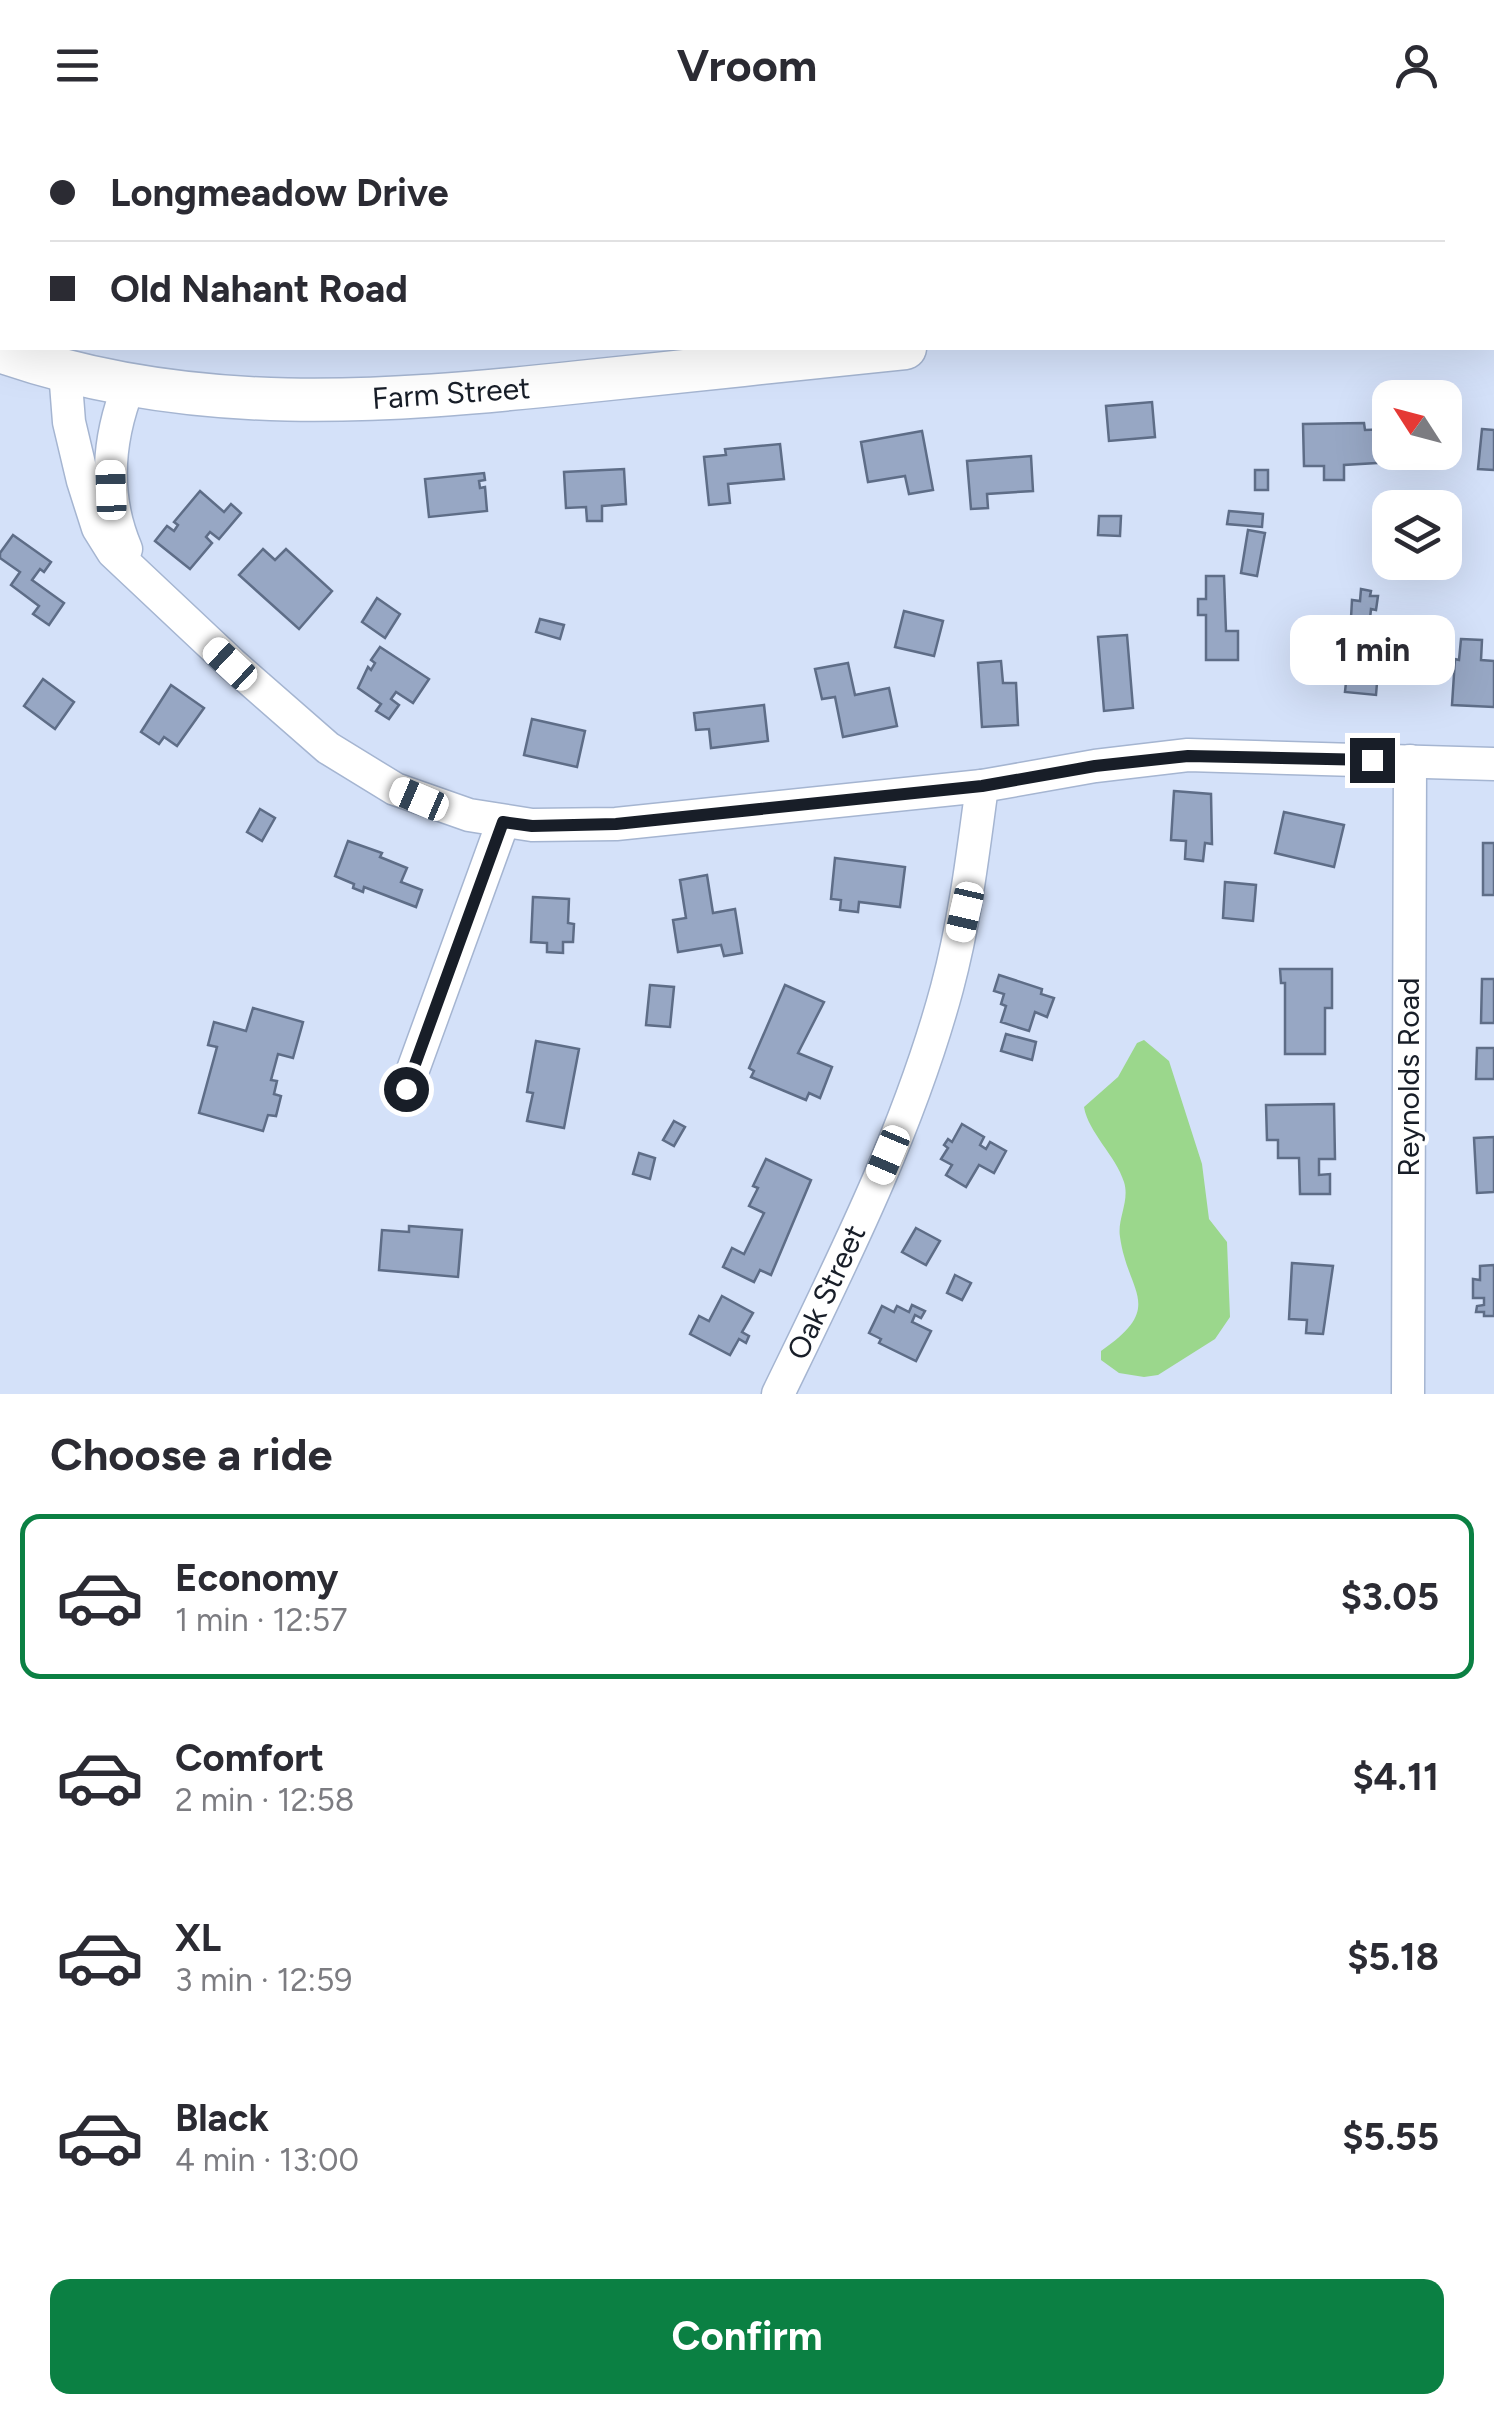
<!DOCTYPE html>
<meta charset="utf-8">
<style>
:root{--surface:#fff;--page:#f2f2f3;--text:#2b2b33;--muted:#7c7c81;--line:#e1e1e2;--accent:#0b8043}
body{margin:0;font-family:Figtree,sans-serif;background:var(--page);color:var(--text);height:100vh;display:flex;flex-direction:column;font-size:38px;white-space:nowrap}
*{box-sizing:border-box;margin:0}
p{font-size:32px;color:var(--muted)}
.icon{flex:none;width:55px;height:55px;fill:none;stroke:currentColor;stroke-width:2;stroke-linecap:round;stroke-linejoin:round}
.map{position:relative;height:1264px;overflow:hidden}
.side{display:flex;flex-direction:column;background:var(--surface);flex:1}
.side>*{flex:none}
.hud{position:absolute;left:0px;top:0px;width:1495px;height:220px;box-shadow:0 10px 40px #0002;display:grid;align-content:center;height:220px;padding:0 50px;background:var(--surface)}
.needle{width:65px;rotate:306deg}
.controls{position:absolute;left:1372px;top:250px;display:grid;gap:20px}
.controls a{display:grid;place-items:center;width:90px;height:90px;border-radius:20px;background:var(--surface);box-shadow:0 10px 40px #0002;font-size:50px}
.end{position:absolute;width:45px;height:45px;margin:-22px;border:12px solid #181e28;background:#fff;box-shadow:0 0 0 5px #fff}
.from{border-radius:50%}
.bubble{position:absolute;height:70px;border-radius:20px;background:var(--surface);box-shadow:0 10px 40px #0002;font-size:32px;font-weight:700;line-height:70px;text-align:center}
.car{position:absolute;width:30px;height:60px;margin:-30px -15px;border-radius:12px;box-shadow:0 0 8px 2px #0007;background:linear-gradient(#fff 24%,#345 0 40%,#fff 0 76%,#345 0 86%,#fff 0)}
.hud b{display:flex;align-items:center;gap:35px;height:95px;font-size:38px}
.hud b+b{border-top:2px solid var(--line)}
.hud i{width:25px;height:25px;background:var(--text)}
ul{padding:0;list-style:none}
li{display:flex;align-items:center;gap:30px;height:165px;margin:0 20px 15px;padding:0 30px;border:5px solid transparent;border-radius:20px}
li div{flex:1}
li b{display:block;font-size:38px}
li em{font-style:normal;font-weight:700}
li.active{border-color:var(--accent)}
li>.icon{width:90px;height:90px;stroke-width:1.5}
h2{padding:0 50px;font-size:45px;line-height:120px}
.button{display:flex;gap:20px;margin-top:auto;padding:20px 50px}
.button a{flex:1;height:115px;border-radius:20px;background:var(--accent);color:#fff;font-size:40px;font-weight:700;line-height:115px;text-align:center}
header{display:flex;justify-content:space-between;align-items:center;height:130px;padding:0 50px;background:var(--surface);font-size:45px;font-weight:700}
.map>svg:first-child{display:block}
.green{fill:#9bd78c}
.building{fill:#97a7c4;stroke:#5e6d87;stroke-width:2.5}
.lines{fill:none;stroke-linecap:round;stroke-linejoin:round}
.minor-casing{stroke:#a5b5d1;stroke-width:35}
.major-casing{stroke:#a5b5d1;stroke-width:45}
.minor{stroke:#fff;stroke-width:32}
.major{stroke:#fff;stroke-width:42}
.route{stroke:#181e28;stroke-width:12}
.labels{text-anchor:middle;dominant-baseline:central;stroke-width:8;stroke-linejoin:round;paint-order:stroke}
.street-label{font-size:30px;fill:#181e28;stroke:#fff}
</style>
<header><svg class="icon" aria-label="menu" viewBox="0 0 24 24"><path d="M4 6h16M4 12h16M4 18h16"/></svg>Vroom<svg class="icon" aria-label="person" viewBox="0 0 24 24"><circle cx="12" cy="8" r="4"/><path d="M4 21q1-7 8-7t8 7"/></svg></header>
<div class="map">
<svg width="1494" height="1264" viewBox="0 0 1494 1264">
<rect width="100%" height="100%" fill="#d4e1f9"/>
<path class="green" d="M1144,910l25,21 33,103 7,55 18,23 3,75 -15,22 -57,36 -14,2 -25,-4 -18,-13v-9c65,-45 27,-57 19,-114 -3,-18 10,-36 4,-55 -8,-26 -36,-50 -40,-75l34,-30 19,-34z"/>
<g class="building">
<path d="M1152,272l3,35 -46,4 -3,-35z"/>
<path d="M1364,293l1,7 25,-1 3,33 -49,3v15h-20v-14h-20l-1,-42z"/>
<path d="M1482,299l12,1v40l-16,-1z"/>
<path d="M922,301l11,59 -24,4 -4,-18 -37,6 -7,-40z"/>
<path d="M780,314l4,35 -56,5 2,19 -21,2 -5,-48 22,-2 -1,-6z"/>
<path d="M1031,326l2,35 -46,3 1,14 -17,1 -4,-48z"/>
<path d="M624,339l2,35 -24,2v15h-15l-1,-14 -20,1 -2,-36z"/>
<rect x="1255" y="340" width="13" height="20"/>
<path d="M484,343l1,7 -6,1 1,7 5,-1 2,24 -58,6 -4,-38z"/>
<path d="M200,361l24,21 7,-8 10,9 -22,26 -9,-7 -4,5 6,6 -22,26 -35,-28 12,-15 7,5 4,-6 -4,-3z"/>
<path d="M1229,381l34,3 -1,13 -35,-3z"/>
<path d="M1099,386h22l-1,20 -22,-1z"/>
<path d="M1248,400l17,3 -8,43 -16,-3z"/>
<path d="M13,405l38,27 -7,10 -4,-3 -8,11 32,23 -15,22 -16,-11 6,-8 -28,-21 9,-13 -20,-14v-5z"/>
<path d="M263,419l12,11 11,-11 46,42 -33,38 -60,-54z"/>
<path d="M1206,446h18l2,55h12v29h-32v-45h-8v-16h8z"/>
<path d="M1361,459l10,2 -1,5h8l-2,14 -5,-1 -5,49 13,1 -3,36 -31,-3 5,-50 -16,-2 2,-23 15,1 1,-18 8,1z"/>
<path d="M377,468l23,16 -15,24 -23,-16z"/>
<path d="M904,481l39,10 -9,35 -39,-9z"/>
<path d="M540,489l24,6 -4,14 -24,-7z"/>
<path d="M1127,505l6,73 -29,3 -6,-74z"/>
<path d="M1461,509l21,1 -1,20 13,1v46l-42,-2 3,-46 4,1z"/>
<path d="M380,517l49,32 -16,24 -17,-11 -5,7 8,6 -10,14 -13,-8 5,-7 -23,-16 10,-21 3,3 4,-7 -4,-3z"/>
<path d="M1001,531l2,22h13l2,42 -36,2 -4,-64z"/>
<path d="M848,533l7,32 34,-7 8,38 -54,11 -8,-40 -13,2 -7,-30z"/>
<path d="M43,549l31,23 -19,27 -31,-23z"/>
<path d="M171,555l33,23 -27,38 -13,-9 -5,7 -18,-12z"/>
<path d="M764,575l4,36 -57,7 -2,-19 -13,1 -2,-17z"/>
<path d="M532,589l53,12 -8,36 -53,-12z"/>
<path d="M1174,661l37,3 1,50 -7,-1 -2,18 -18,-2 1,-18 -15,-1z"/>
<path d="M260,679l15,9 -13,23 -15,-9z"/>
<path d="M1284,682l60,13 -10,42 -59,-14z"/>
<path d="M348,711l34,12 -2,4 27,11 -6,14 21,8 -6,17 -52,-20 -1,5 -10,-4 1,-4 -19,-8z"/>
<rect x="1483" y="713" width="11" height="52"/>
<path d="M835,728l70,9 -5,40 -41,-5 -1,10 -18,-2 1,-10 -10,-1z"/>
<path d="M707,745l6,38 22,-4 7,44 -18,3 -3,-11 -43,7 -5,-32 13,-2 -6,-38z"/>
<path d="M1225,752l31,3 -3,36 -30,-3z"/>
<path d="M533,767l36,2 -1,24 6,1 -1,18h-10v11l-16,-1v-9l-16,-1z"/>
<path d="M1280,839h52v39h-7v46h-40v-71h-4z"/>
<path d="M999,845l43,14 -1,5 13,4 -7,19 -12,-5 -6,19 -28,-9 5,-16 -5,-2 3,-10 -10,-3z"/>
<path d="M1482,849h12v44h-13z"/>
<path d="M650,855l24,2 -4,40 -24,-2z"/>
<path d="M785,855l39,17 -26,51 34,14 -12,31 -11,-5 -3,7 -55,-23 3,-6 -5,-3z"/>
<path d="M253,878l50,14 -10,36 -15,-4 -7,26 6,1 -3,13 7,2 -5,20 -8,-1 -5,16 -64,-18 18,-66 -9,-2 6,-23 32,9z"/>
<path d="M1006,904l30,8 -4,18 -31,-9z"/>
<path d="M536,911l43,8 -15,79 -37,-7 6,-28 -6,-1z"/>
<path d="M1477,918h17v31h-18z"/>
<path d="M1334,974l1,55h-16v16l11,-1v20h-30l-1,-36h-21v-18h-11l-1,-35z"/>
<path d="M674,991l11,6 -11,19 -11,-6z"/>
<path d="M962,994l22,13 -4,8 6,4 4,-7 16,9 -12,22 -15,-8 -13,22 -20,-12 6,-10 -11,-6 7,-11 -4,-3 4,-6 4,3z"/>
<path d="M1494,1007v55l-17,1 -3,-55z"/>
<path d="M639,1023l16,5 -5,21 -17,-5z"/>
<path d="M766,1029l45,21 -40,95 -11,-5 -6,12 -31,-15 9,-19 12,6 20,-41 -15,-7 9,-18 -5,-2z"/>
<path d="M409,1096l53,4 -4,47 -79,-7 3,-40 27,2z"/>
<path d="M916,1098l24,13 -14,24 -24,-13z"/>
<path d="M1292,1133l41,3 -10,68 -17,-1 1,-13 -18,-1z"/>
<path d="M1494,1135v51h-10v-4h-8l1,-6 7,-1v-7h-11v-19l7,1v-14z"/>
<path d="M955,1145l16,8 -9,17 -15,-7z"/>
<path d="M722,1166l31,17 -11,19 7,4 -3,7 -7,-4 -9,16 -40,-21 9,-18 10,5z"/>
<path d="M912,1175l13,6 -4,7 -6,-3 -3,7 19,9 -15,30 -37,-18 2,-4 -12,-6 13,-27 12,6 3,-6 12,6z"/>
</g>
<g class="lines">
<defs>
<g id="minor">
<path d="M861,0v2"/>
<path d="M65,241l4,51 14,59 15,47 15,24 118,111 97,85 67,41 74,26 63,10 84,-1 366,-38 113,-20 93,-11 306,9"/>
<path d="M126,419c-23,-54 -18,-111 3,-164"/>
<path d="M406,959l97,-267"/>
<path d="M778,1264c64,-132 131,-265 169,-406 18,-67 26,-135 35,-202"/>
<path d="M1408,1264l2,-633"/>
</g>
<g id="major">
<path d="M1492,183h2"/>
<path d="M0,221c191,67 382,52 580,31 108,-11 217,-23 325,-34"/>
</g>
</defs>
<use href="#minor" class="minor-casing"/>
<use href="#major" class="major-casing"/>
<use href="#minor" class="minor"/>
<use href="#major" class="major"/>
</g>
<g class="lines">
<path class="route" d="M406,959l97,-267 29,4 84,-2 366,-38 113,-20 93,-10 184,4"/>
</g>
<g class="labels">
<g class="street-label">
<text transform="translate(451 263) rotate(-4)">Farm Street</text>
<text transform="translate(1408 947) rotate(-90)">Reynolds Road</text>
<text transform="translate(826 1162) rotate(-65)">Oak Street</text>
</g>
</g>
</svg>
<div class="controls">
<a><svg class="needle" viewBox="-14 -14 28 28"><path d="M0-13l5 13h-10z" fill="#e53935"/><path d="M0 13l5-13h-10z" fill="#7c7c81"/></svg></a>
<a><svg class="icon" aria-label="layers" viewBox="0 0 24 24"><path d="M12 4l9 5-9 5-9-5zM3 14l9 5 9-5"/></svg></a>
</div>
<i class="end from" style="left:406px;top:959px"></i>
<i class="end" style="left:1372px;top:630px"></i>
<div class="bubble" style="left:1290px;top:485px;width:165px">1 min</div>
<i class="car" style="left:111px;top:360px;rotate:358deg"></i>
<i class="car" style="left:230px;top:534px;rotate:313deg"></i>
<i class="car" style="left:419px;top:669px;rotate:293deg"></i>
<i class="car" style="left:965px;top:782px;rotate:193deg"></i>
<i class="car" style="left:888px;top:1025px;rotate:203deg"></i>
<div class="hud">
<b><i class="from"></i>Longmeadow Drive</b>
<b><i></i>Old Nahant Road</b>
</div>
</div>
<section class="side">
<h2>Choose a ride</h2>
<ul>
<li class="active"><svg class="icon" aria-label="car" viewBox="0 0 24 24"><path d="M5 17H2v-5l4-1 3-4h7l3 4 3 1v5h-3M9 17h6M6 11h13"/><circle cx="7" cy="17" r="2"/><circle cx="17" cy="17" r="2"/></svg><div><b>Economy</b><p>1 min · 12:57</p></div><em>$3.05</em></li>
<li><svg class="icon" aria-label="car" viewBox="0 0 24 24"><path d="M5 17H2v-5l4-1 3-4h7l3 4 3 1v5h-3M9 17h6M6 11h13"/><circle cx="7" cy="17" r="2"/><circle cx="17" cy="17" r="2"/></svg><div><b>Comfort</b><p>2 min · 12:58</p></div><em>$4.11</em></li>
<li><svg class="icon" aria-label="car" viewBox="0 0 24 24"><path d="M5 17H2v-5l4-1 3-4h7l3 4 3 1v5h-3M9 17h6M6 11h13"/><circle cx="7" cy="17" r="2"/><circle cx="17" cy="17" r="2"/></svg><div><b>XL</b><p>3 min · 12:59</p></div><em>$5.18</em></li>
<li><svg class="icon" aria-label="car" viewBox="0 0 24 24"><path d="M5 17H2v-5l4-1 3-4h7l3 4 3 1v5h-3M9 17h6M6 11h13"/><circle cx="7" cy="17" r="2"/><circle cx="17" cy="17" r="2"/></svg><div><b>Black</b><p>4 min · 13:00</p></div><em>$5.55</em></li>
</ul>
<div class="button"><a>Confirm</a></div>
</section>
